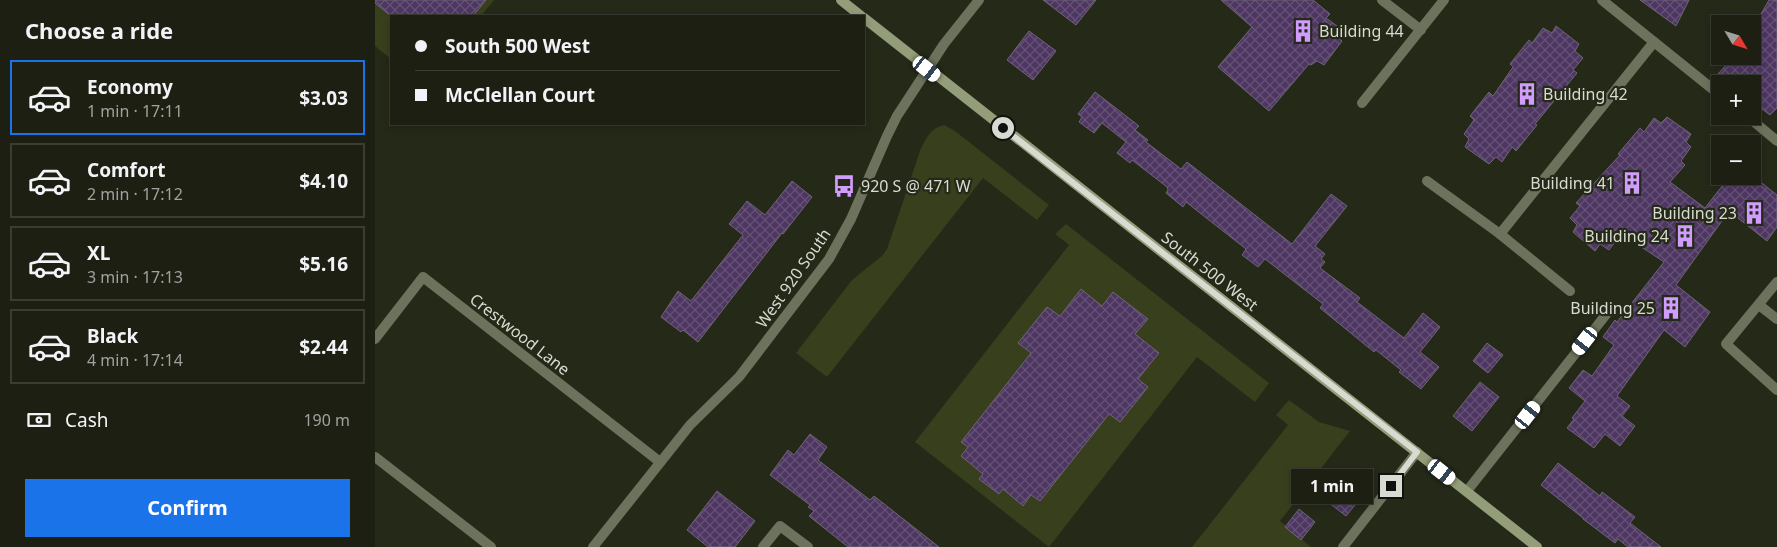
<!DOCTYPE html>
<meta charset="utf-8">
<style>
:root{--surface:#1c1f12;--page:#25271b;--text:#f1f3f6;--muted:#a0a29f;--line:#3a3d32;--accent:#1a73e8}
body{margin:0;font-family:"Noto Sans",sans-serif;background:var(--page);color:var(--text);height:100vh;display:flex;flex-direction:column;font-size:19px;white-space:nowrap}
*{box-sizing:border-box;margin:0}
p{font-size:16px;color:var(--muted)}
.icon{flex:none;width:28px;height:28px;fill:none;stroke:currentColor;stroke-width:2;stroke-linecap:round;stroke-linejoin:round}
.map{position:relative;flex:1;overflow:hidden}
.side{display:flex;flex-direction:column;background:var(--surface);width:375px}
.side>*{flex:none}
.hud{position:absolute;left:15px;top:15px;width:475px;height:110px;border-radius:0px;box-shadow:0 2px 8px #0003,0 0 0 1px var(--line);display:grid;align-content:center;height:110px;padding:0 25px;background:var(--surface)}
.needle{width:32px;rotate:128deg}
.fabs{position:absolute;left:1336px;top:15px;display:grid;gap:10px}
.fabs a{display:grid;place-items:center;width:50px;height:50px;border-radius:0px;background:var(--surface);box-shadow:0 2px 8px #0003,0 0 0 1px var(--line);font-size:25px}
.end{position:absolute;width:22px;height:22px;margin:-11px;border:6px solid #d8dbd1;background:#111;box-shadow:0 0 0 2px #111}
.from{border-radius:50%}
.bubble{position:absolute;height:35px;border-radius:0px;background:var(--surface);box-shadow:0 2px 8px #0003,0 0 0 1px var(--line);font-size:16px;font-weight:700;line-height:35px;text-align:center}
.car{position:absolute;width:15px;height:30px;margin:-15px -8px;border-radius:6px;box-shadow:0 0 4px 1px #0007;background:linear-gradient(#fff 24%,#345 0 40%,#fff 0 76%,#345 0 86%,#fff 0)}
.hud b{display:flex;align-items:center;gap:18px;height:48px;font-size:19px}
.hud b+b{border-top:1px solid var(--line)}
.hud i{width:12px;height:12px;background:var(--text)}
ul{padding:0;list-style:none}
li{display:flex;align-items:center;gap:15px;height:75px;margin:0 10px 8px;padding:0 15px;border:2px solid var(--line);border-radius:0px}
li div{flex:1}
li b{display:block;font-size:19px}
li em{font-style:normal;font-weight:700}
li.active{border-color:var(--accent)}
li>.icon{width:45px;height:45px;stroke-width:1.5}
h2{padding:0 25px;font-size:22px;line-height:60px}
.pay{display:flex;align-items:center;gap:12px;height:55px;padding:0 25px;font-size:19px}
.pay p{margin-inline-start:auto}
.action{display:flex;gap:10px;margin-top:auto;padding:10px 25px}
.action a{flex:1;height:58px;border-radius:0px;background:var(--accent);color:#fff;font-size:20px;font-weight:700;line-height:58px;text-align:center}
main{display:flex;flex:1;min-height:0}
.map>svg:first-child{display:block}
.grass{fill:#373f1c}
.building{fill:url(#building-cross-hatch);stroke:#6d6476}
.lines{fill:none;stroke-linecap:round;stroke-linejoin:round}
.service{stroke:#6c725c;stroke-width:10}
.minor{stroke:#6c725c;stroke-width:10}
.tertiary{stroke:#6c725c;stroke-width:10}
.secondary{stroke:#949d7a;stroke-width:10}
.route{stroke:#d8dbd1;stroke-width:6}
.labels{text-anchor:middle;dominant-baseline:central;stroke-width:4.5;stroke-linejoin:round;paint-order:stroke}
.poi-label{font-size:16px;fill:#d8dbd1;stroke:#252918;text-anchor:end}
.street-label{font-size:16px;fill:#d8dbd1;stroke:#252918}
</style>
<main>
<section class="side">
<h2>Choose a ride</h2>
<ul>
<li class="active"><svg class="icon" aria-label="car" viewBox="0 0 24 24"><path d="M5 17H2v-5l4-1 3-4h7l3 4 3 1v5h-3M9 17h6M6 11h13"/><circle cx="7" cy="17" r="2"/><circle cx="17" cy="17" r="2"/></svg><div><b>Economy</b><p>1 min · 17:11</p></div><em>$3.03</em></li>
<li><svg class="icon" aria-label="car" viewBox="0 0 24 24"><path d="M5 17H2v-5l4-1 3-4h7l3 4 3 1v5h-3M9 17h6M6 11h13"/><circle cx="7" cy="17" r="2"/><circle cx="17" cy="17" r="2"/></svg><div><b>Comfort</b><p>2 min · 17:12</p></div><em>$4.10</em></li>
<li><svg class="icon" aria-label="car" viewBox="0 0 24 24"><path d="M5 17H2v-5l4-1 3-4h7l3 4 3 1v5h-3M9 17h6M6 11h13"/><circle cx="7" cy="17" r="2"/><circle cx="17" cy="17" r="2"/></svg><div><b>XL</b><p>3 min · 17:13</p></div><em>$5.16</em></li>
<li><svg class="icon" aria-label="car" viewBox="0 0 24 24"><path d="M5 17H2v-5l4-1 3-4h7l3 4 3 1v5h-3M9 17h6M6 11h13"/><circle cx="7" cy="17" r="2"/><circle cx="17" cy="17" r="2"/></svg><div><b>Black</b><p>4 min · 17:14</p></div><em>$2.44</em></li>
</ul>
<div class="pay"><svg class="icon" aria-label="cash" viewBox="0 0 24 24"><path d="M3 7h18v10H3z"/><circle cx="12" cy="12" r="2"/></svg>Cash<p>190 m</p></div>
<div class="action"><a>Confirm</a></div>
</section>
<div class="map">
<svg width="1402" height="547" viewBox="0 0 1402 547">
<defs>
<pattern id="building-cross-hatch" width="8" height="8" patternUnits="userSpaceOnUse" patternTransform="scale(1.25)"><rect width="8" height="8" fill="#4d3661"/><path d="M0 0l8 8M0 8l8-8" fill="none" stroke="#665277"/></pattern>
</defs>
<rect width="100%" height="100%" fill="#252918"/>
<g class="grass">
<path d="M0,0h119l-13,16h-90v43l-16,-13z"/>
<path d="M569,125l11,6 94,74 -12,15 -54,-42 -156,199 -31,-24 56,-73 30,-24 5,-7 34,-101c6,-11 10,-20 23,-23z"/>
<path d="M691,224l203,159 -14,19 -58,-45 -148,190 -134,-105 154,-197 -14,-11z"/>
<path d="M914,400l30,22 31,9 -70,90 31,26h-119l96,-122 -12,-10z"/>
</g>
<g class="building">
<path d="M0,0h111l-13,16h-82l-16,-13z"/>
<path d="M668,0h53l-20,25z"/>
<path d="M846,0h92l17,14 -4,4 14,10 -5,7 7,6 -18,24 -7,-4 -6,4 -2,-1 -40,47 -51,-44 34,-40z"/>
<path d="M1265,0h49l-13,26z"/>
<path d="M1394,0h8v108l-7,7 -17,-13v-18h-23l-12,-10 16,-18h19v-28z"/>
<path d="M1181,26l23,18 -4,7 8,7 -10,12 4,3 -42,51 2,1 -21,26 -4,-4 -10,15 -6,-5 -7,7 -24,-17 4,-8 -5,-5 10,-14 -4,-4 19,-24 4,4 20,-29 -3,-3 19,-24 3,3 11,-15 9,5z"/>
<path d="M654,31l27,20 -23,29 -26,-20z"/>
<path d="M720,92l44,34 -4,4 13,10 -2,2 35,27 6,-7 105,82 39,-50 16,12 -32,40 10,8 -4,5 4,3 -5,6 40,30 -3,4 47,36 19,-25 17,14 -20,25 19,15 -18,22 -22,-17 2,-2 -25,-20 -2,2 -54,-44 3,-4 -58,-45 -7,8 -16,-12 4,-6 -60,-47 -3,5 -17,-14 2,-3 -1,-3 -35,-27 -2,3 -13,-10 9,-11 -24,-19 -8,10 -15,-11 3,-5 -4,-3z"/>
<path d="M1292,117l24,17 -5,8 5,5 -10,14 4,4 -15,17 35,26 25,-32h23l24,19v32l-10,14 -38,-30 -53,74 34,27 -25,35 -21,-17 -47,66 13,10 -8,10 13,10 -15,20 -15,-12 -11,14 -27,-20 7,-9 -2,-1 13,-17 -16,-13 14,-18 9,6 22,-31 -11,-8 12,-17 2,2 47,-60 -39,-26 -2,2 -3,-3 -11,15 -9,-6 -5,7 -22,-19 4,-7 -7,-7 10,-12 -4,-3 44,-48 -2,-1 22,-26 4,4 10,-14 7,5z"/>
<path d="M417,181l20,16 -29,37 -1,-1 -84,109 -15,-12 -2,2 -20,-15 17,-26 13,10 52,-66 -14,-11 18,-23 18,14z"/>
<path d="M706,289l21,17 11,-14 35,27 -13,15 24,19 -21,26 10,8 -28,35 -11,-8 -69,87 -9,-6 -8,11 -20,-17 -4,5 -20,-15 4,-5 -22,-18 7,-9 -7,-5 70,-89 -13,-10 29,-36 13,9z"/>
<path d="M1112,343l16,12 -15,18 -15,-12z"/>
<path d="M1105,382l19,15 -27,34 -19,-15z"/>
<path d="M435,434l17,13 -9,13 52,40 4,-4 65,51h-91l-39,-31 5,-5 -6,-4 2,-2 -40,-30 18,-25 6,5z"/>
<path d="M1183,463l42,33 2,-4 33,25 -5,6 31,24h-33l-10,-8 -3,4 -32,-24v-1l-42,-33z"/>
<path d="M963,473l26,21 -18,22 -26,-20z"/>
<path d="M342,491l38,30 -20,26h-27l-21,-17z"/>
<path d="M924,509l16,13 -14,18 -16,-13z"/>
</g>
<g class="lines">
<g class="service">
<path d="M1007,0l39,30"/>
<path d="M987,103l82,-103"/>
<path d="M1052,181l73,53"/>
<path d="M1402,282l-51,62 51,46"/>
<path d="M1195,291l-70,-57 154,-192"/>
<path d="M1384,305l18,14"/>
<path d="M1092,491l141,-179"/>
</g>
<g class="minor">
<path d="M1227,0l118,95"/>
<path d="M1372,116l30,25"/>
<path d="M0,339l48,-62 237,185"/>
<path d="M0,457l116,90"/>
<path d="M388,547l17,-21 28,21"/>
<path d="M968,547l74,-95"/>
</g>
<path class="tertiary" d="M218,547l97,-122 49,-48 90,-118 22,-40 36,-83 10,-20 47,-72 35,-44"/>
<g class="secondary">
<path d="M466,0l20,16"/>
<path d="M489,18l673,529"/>
</g>
</g>
<g class="lines">
<path class="route" d="M628,128l414,324 -26,34"/>
</g>
<defs>
<symbol id="building-bare" viewBox="-9 -9 18 18"><path d="M-4-6H4V6H1V3H-1V6H-4ZM-2.5-4.3h1.7v1.8h-1.7ZM.8-4.3h1.7v1.8H.8ZM-2.5-1h1.7V.8h-1.7ZM.8-1h1.7V.8H.8Z" fill="#d09dfe" stroke="#252918" stroke-width="2.5" paint-order="stroke"/></symbol>
<symbol id="bus-bare" viewBox="-9 -9 18 18"><path d="M-5-6H5V4H4V6H2V4H-2V6H-4V4H-5ZM-3.5-4V0h7V-4ZM-3.5 1.2v1.5H-2V1.2ZM2 1.2v1.5H3.5V1.2Z" fill="#d09dfe" stroke="#252918" stroke-width="2.5" paint-order="stroke"/></symbol>
</defs>
<g fill-rule="evenodd">
<use href="#building-bare" x="912" y="15" width="32" height="32"/>
<use href="#building-bare" x="1136" y="78" width="32" height="32"/>
<use href="#building-bare" x="1241" y="167" width="32" height="32"/>
<use href="#bus-bare" x="453" y="170" width="32" height="32"/>
<use href="#building-bare" x="1363" y="197" width="32" height="32"/>
<use href="#building-bare" x="1294" y="220" width="32" height="32"/>
<use href="#building-bare" x="1280" y="292" width="32" height="32"/>
</g>
<g class="labels">
<g class="poi-label">
<text x="944" y="31" text-anchor="start">Building 44</text>
<text x="1168" y="94" text-anchor="start">Building 42</text>
<text x="1240" y="183">Building 41</text>
<text x="486" y="186" text-anchor="start">920 S @ 471 W</text>
<text x="1362" y="213">Building 23</text>
<text x="1294" y="236">Building 24</text>
<text x="1280" y="308">Building 25</text>
</g>
<g class="street-label">
<text transform="translate(835 271) rotate(38)">South 500 West</text>
<text transform="translate(418 278) rotate(-55)">West 920 South</text>
<text transform="translate(145 334) rotate(38)">Crestwood Lane</text>
</g>
</g>
</svg>
<div class="fabs">
<a><svg class="needle" viewBox="-14 -14 28 28"><path d="M0-13l5 13h-10z" fill="#e53935"/><path d="M0 13l5-13h-10z" fill="#a0a29f"/></svg></a>
<a>+</a>
<a>−</a>
</div>
<i class="end from" style="left:628px;top:128px"></i>
<i class="end" style="left:1016px;top:486px"></i>
<div class="bubble" style="left:916px;top:469px;width:82px">1 min</div>
<i class="car" style="left:552px;top:69px;rotate:128deg"></i>
<i class="car" style="left:1210px;top:341px;rotate:218deg"></i>
<i class="car" style="left:1153px;top:415px;rotate:38deg"></i>
<i class="car" style="left:1067px;top:472px;rotate:128deg"></i>
<div class="hud">
<b><i class="from"></i>South 500 West</b>
<b><i></i>McClellan Court</b>
</div>
</div>
</main>
